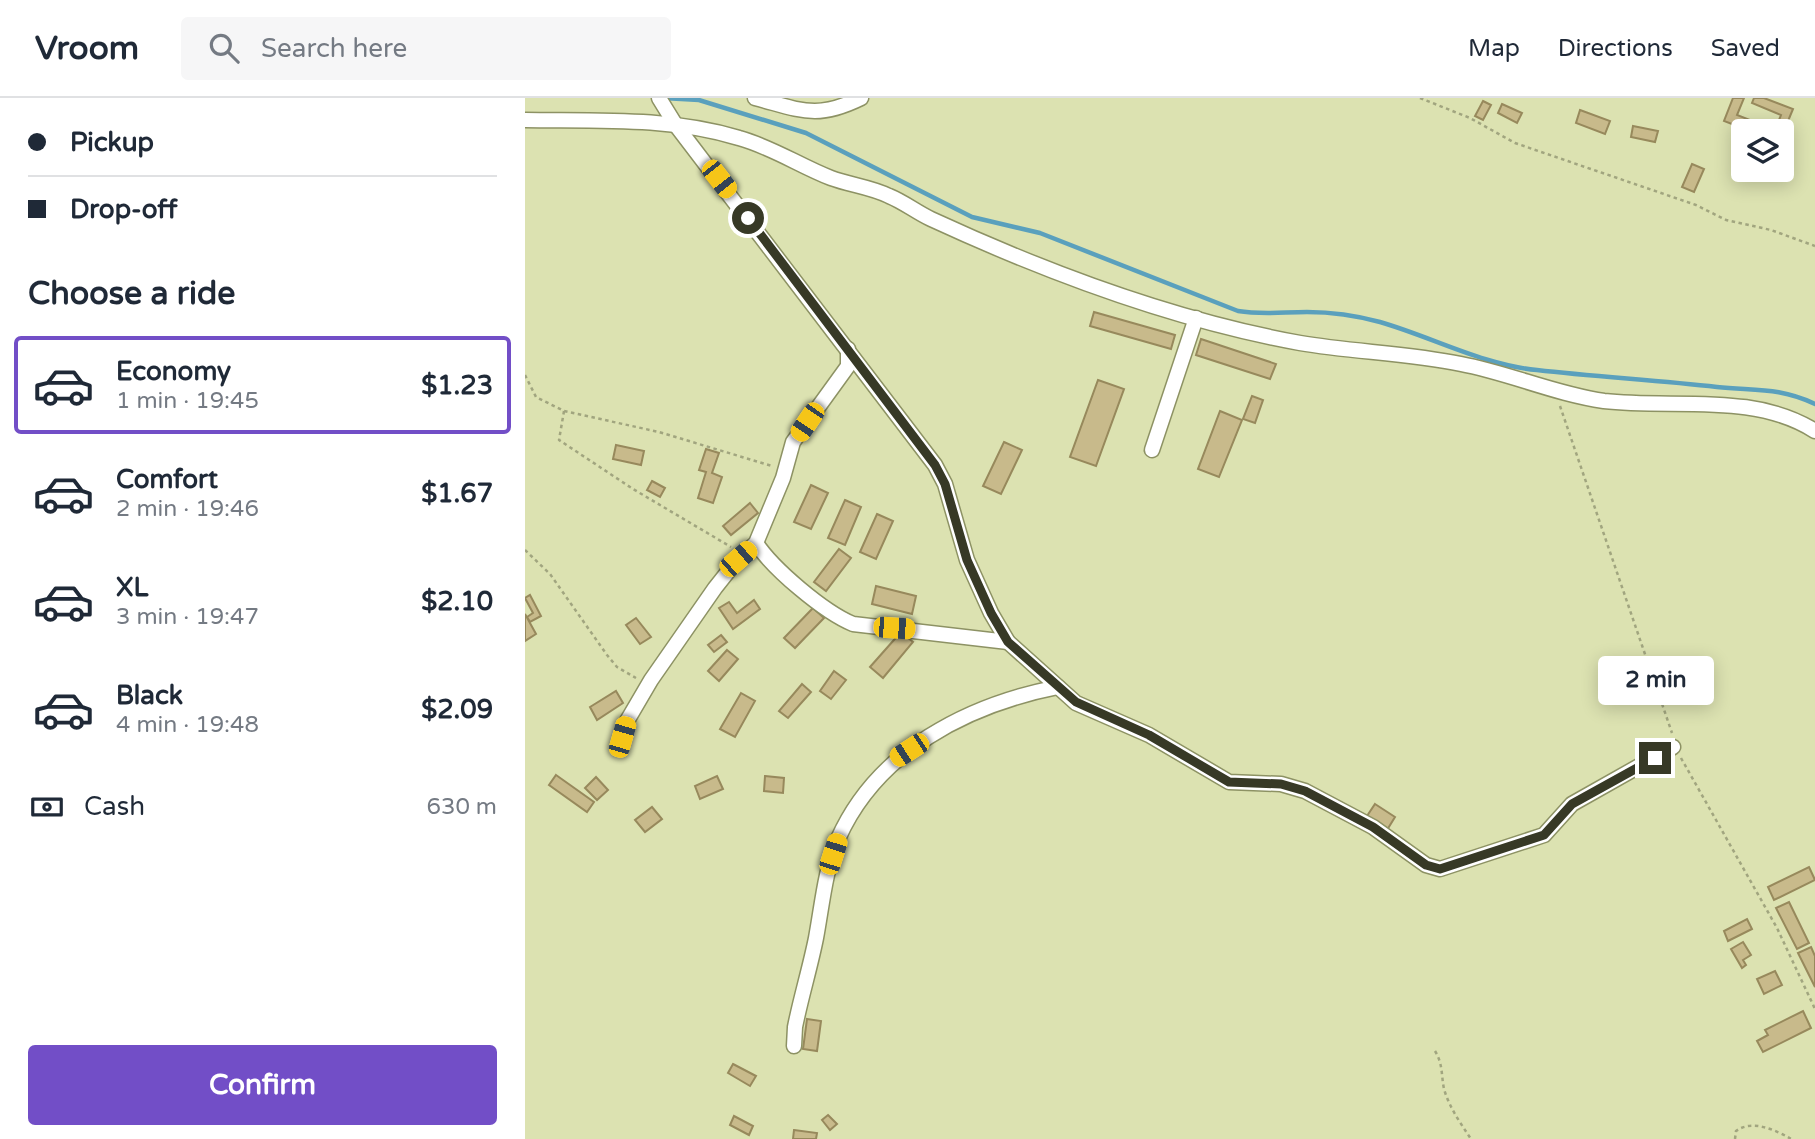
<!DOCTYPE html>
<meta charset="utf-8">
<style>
:root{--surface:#fff;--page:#f6f6f7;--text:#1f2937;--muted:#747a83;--line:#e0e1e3;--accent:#724ec7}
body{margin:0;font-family:"Varela Round",sans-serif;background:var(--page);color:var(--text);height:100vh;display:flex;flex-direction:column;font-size:26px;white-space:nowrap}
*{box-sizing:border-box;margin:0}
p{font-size:23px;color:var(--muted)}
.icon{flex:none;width:38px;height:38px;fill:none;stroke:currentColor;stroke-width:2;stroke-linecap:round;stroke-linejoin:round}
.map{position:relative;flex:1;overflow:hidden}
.panel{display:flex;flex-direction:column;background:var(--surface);width:525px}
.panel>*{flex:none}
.hud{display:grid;align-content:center;height:154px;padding:0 28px;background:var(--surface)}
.tools{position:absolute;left:1206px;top:21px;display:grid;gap:14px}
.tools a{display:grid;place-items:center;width:63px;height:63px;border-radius:7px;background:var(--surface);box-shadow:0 4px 18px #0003;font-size:35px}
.end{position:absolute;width:32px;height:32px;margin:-16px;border:9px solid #373926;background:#fff;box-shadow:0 0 0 4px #fff}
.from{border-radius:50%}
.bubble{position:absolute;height:49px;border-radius:7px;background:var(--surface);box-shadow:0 4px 18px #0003;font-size:23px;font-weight:700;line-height:49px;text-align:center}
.car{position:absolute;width:21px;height:42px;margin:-21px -10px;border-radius:9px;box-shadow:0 0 5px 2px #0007;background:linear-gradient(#f5c518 24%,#345 0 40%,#f5c518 0 76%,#345 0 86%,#f5c518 0)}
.hud b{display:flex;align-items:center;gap:24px;height:66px;font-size:26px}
.hud b+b{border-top:2px solid var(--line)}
.hud i{width:18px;height:18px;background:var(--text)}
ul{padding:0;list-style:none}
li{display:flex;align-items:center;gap:21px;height:98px;margin:0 14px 10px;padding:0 14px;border:4px solid transparent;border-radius:7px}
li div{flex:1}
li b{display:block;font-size:26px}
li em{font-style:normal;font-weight:700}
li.current{border-color:var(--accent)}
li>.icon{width:63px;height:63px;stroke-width:1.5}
h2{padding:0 28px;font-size:32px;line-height:84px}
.pay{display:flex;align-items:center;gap:18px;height:77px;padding:0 28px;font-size:26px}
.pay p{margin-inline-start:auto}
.cta{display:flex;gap:14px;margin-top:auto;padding:14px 28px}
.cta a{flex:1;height:80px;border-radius:7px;background:var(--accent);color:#fff;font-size:28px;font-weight:700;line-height:80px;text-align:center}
header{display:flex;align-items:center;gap:42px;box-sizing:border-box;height:98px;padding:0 35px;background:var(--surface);border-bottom:2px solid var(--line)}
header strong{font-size:33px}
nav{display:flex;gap:38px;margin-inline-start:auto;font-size:24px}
.search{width:490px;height:63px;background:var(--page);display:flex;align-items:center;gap:18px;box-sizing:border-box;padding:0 24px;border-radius:7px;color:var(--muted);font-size:26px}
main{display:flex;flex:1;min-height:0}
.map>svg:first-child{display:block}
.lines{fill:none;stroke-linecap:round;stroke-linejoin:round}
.stream{stroke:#5aa0bd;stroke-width:4.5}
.building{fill:#c8ba8b;stroke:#97895c;stroke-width:2}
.minor-casing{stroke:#8d9264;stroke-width:17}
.path{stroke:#a1a57f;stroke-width:2.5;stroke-dasharray:3.5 3.5;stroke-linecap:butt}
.minor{stroke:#fff;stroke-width:14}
.route{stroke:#373926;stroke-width:9}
</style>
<header>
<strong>Vroom</strong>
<div class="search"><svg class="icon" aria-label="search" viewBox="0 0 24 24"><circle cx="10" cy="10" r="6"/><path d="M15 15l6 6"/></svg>Search here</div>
<nav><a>Map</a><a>Directions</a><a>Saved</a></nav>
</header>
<main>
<section class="panel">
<div class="hud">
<b><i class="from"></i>Pickup</b>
<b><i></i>Drop-off</b>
</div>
<h2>Choose a ride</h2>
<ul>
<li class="current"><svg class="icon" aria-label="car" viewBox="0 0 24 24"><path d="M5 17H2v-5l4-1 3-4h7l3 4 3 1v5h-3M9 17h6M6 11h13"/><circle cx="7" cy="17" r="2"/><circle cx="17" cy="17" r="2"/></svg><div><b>Economy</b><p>1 min · 19:45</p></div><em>$1.23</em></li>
<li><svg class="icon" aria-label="car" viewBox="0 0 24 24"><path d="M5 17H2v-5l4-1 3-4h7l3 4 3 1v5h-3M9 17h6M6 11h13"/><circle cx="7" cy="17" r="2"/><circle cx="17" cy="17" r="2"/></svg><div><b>Comfort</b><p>2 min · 19:46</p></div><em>$1.67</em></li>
<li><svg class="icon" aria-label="car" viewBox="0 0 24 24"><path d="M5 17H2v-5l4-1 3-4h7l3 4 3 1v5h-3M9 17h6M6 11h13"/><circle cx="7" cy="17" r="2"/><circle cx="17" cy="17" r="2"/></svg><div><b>XL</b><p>3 min · 19:47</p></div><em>$2.10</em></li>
<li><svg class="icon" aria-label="car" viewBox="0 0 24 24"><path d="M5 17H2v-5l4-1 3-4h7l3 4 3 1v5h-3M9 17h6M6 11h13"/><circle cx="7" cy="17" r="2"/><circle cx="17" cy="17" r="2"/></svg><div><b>Black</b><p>4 min · 19:48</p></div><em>$2.09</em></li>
</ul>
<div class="pay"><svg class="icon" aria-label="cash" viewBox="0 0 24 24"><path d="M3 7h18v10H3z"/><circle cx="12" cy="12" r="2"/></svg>Cash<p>630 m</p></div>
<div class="cta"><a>Confirm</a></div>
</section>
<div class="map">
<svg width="1290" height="1041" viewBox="0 0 1290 1041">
<rect width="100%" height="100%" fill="#dce2b1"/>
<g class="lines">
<path class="stream" d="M138,0l36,2 107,33 166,84 68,16 198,78c24,4 45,1 69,1 23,0 51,4 73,10 52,15 103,43 157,48 60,7 120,10 180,17 38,4 62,0 98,17"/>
</g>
<g class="building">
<path d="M1208,0h11l-7,17 38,15 6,-15 -29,-12 2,-5h10l29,11 -12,29v-7h-31l-26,-10z"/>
<path d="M958,3l8,4 -8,15 -8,-4z"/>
<path d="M977,6l20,9 -5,10 -19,-10z"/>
<path d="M1055,12l30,11 -5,13 -29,-11z"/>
<path d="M1108,28l25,5 -3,11 -24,-5z"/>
<path d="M1167,66l12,5 -10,23 -12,-5z"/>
<path d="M569,214l81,23 -4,14 -81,-23z"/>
<path d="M676,241l75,25 -6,15 -74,-24z"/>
<path d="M573,282l26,9 -28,77 -26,-9z"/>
<path d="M727,298l11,4 -8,23 -12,-4z"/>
<path d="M695,313l22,9 -23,57 -21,-8z"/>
<path d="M479,344l18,8 -21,44 -18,-8z"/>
<path d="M91,347l28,6 -3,14 -28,-6z"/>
<path d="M181,351l13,4 -7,20 10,4 -9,26 -15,-5 8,-26 -7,-2z"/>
<path d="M127,383l13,7 -5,9 -13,-7z"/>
<path d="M286,387l17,8 -17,36 -17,-7z"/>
<path d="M320,402l16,7 -16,38 -17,-7z"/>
<path d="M225,405l8,10 -27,22 -8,-9z"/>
<path d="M352,416l16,7 -17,38 -16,-7z"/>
<path d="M314,451l12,9 -25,33 -12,-9z"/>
<path d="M351,488l40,10 -4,18 -40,-10z"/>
<path d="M5,497l11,21 -11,6 -3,-5 6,-4 -8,-15z"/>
<path d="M229,502l6,9 -27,20 -14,-21 10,-6 8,11z"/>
<path d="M288,510l11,10 -29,30 -11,-10z"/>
<path d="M0,516l11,20 -11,7z"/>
<path d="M111,520l15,19 -11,7 -14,-19z"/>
<path d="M376,534l12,10 -30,36 -13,-11z"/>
<path d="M196,537l6,7 -13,10 -6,-7z"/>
<path d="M202,552l11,9 -19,22 -11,-10z"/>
<path d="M309,573l12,9 -15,19 -11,-8z"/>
<path d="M277,586l9,8 -23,26 -9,-7z"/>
<path d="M91,593l7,12 -26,17 -7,-13z"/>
<path d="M216,595l14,8 -20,36 -15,-8z"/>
<path d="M31,677l38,27 -7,10 -38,-27z"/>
<path d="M192,678l6,13 -23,10 -5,-13z"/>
<path d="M240,678l19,2 -1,15 -19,-2z"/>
<path d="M71,679l12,13 -11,10 -12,-12z"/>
<path d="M850,706l20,13 -8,13 -20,-14z"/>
<path d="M127,709l10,12 -17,13 -10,-12z"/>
<path d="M1284,769l6,13 -41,20 -6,-13z"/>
<path d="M1264,804l20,41 -12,6 -21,-41z"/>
<path d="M1222,821l5,10 -24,12 -4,-10z"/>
<path d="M1218,844l8,13 -8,5 3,5 -4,3 -11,-19z"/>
<path d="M1286,849l4,9v31l-17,-34z"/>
<path d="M1250,873l7,14 -18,9 -7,-15z"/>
<path d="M1278,913l8,17 -48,24 -6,-11 11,-6 -3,-5z"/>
<path d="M282,921l14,2 -4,30 -14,-2z"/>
<path d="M208,966l23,12 -6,10 -22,-13z"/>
<path d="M303,1017l9,9 -7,6 -8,-10z"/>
<path d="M209,1018l19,10 -4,9 -19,-10z"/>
<path d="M269,1032l23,3 -1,6h-23z"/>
</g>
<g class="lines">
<defs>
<g id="minor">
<path d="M134,0l16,26 260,341 10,19 22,76 24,53 17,29 68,61 73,32 80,47 52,2 24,7 68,36 53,38 14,4 104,-34 28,-31 101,-57"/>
<path d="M230,0c46,12 61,22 106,0"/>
<path d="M0,22c72,1 144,-3 214,18 33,9 61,28 92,40 19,7 40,9 58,18 15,6 27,16 42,23 117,54 242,101 369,124 53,9 108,10 161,21 48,9 94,30 143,37 69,8 150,-9 211,30"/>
<path d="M627,352l44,-132"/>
<path d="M231,445c17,26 68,69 97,81l155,18"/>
<path d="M97,639l5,-16 24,-41 64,-92 23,-29 18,-16 27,-65 10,-36 55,-76v-17"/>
<path d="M269,948l1,-19c6,-30 15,-59 21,-89 6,-32 9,-68 22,-99 39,-88 129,-134 220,-152"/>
</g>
</defs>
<use href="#minor" class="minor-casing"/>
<g class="path">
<path d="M895,0l50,20 45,25 181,62 30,15 45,10 44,16"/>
<path d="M0,277l11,22 28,14 95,21 113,34"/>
<path d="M1035,308l112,327"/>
<path d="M39,313l-5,29 74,49 98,58"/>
<path d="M0,452l25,24 57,81 10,12 19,11"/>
<path d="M1156,660l96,170 38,81"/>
<path d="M910,953c8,13 6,23 9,38 5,18 17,35 27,50"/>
<path d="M1210,1041l1,-8c16,-12 40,-1 55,8"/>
</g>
<use href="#minor" class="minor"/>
</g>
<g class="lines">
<path class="route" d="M223,120l187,247 10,19 22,76 24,53 17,29 68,60 73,33 80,47 52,2 24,7 68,36 53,38 14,4 104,-34 28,-31 83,-46"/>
</g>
</svg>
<div class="tools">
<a><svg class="icon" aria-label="layers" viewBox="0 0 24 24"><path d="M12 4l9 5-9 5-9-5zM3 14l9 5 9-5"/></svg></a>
</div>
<i class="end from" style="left:223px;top:120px"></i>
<i class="end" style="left:1130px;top:660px"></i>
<div class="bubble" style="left:1073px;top:558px;width:116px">2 min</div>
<i class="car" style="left:194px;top:81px;rotate:142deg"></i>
<i class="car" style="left:282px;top:324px;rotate:214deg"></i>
<i class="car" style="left:213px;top:461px;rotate:49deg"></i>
<i class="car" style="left:369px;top:530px;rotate:94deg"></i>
<i class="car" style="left:97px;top:639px;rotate:16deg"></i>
<i class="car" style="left:384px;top:652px;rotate:237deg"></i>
<i class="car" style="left:308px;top:756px;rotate:18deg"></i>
</div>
</main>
